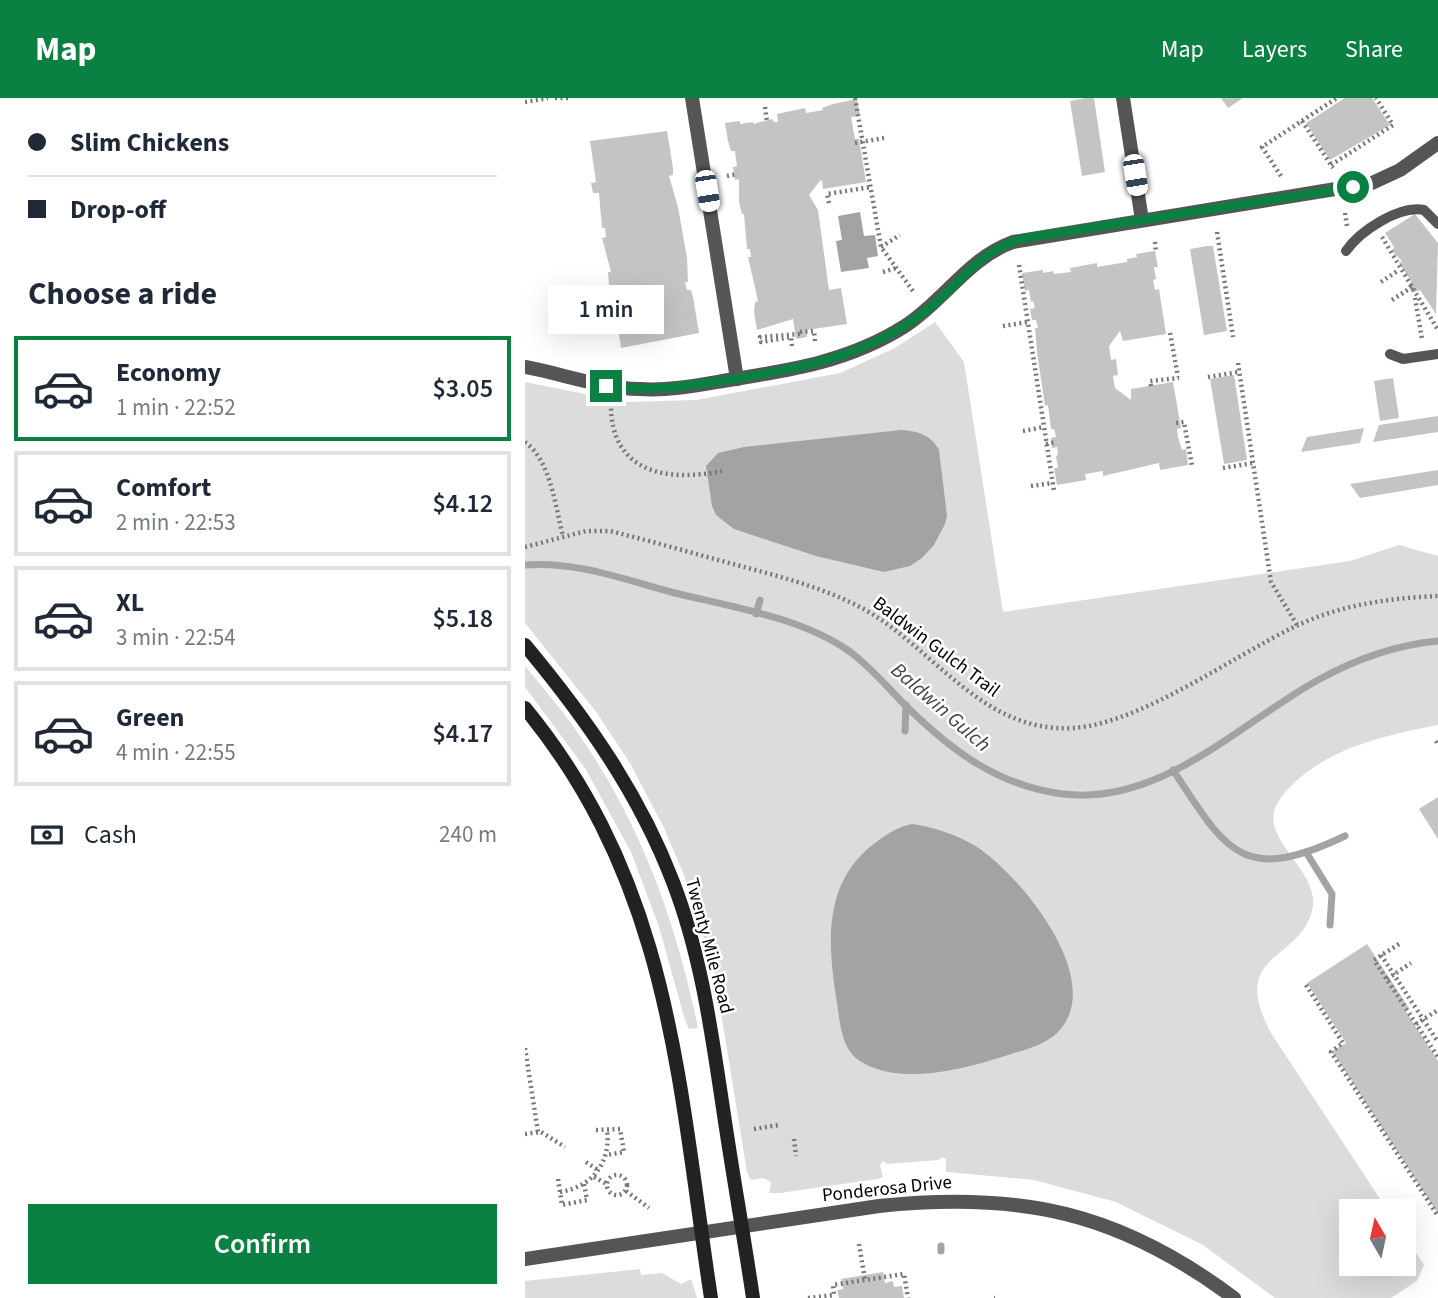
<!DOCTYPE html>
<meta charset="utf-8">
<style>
:root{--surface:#fff;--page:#f2f2f3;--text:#1f2937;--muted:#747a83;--line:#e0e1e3;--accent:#0b8043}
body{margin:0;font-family:"Source Sans 3",sans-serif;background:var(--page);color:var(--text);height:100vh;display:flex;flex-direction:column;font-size:26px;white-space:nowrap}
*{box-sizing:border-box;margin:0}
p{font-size:23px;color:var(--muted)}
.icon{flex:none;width:38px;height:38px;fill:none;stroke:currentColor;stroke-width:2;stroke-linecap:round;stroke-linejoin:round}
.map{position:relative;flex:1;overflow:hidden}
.sheet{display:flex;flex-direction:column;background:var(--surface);width:525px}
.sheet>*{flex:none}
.top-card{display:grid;align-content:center;height:154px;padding:0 28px;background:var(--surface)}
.needle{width:46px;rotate:351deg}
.tools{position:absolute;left:814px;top:1101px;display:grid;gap:14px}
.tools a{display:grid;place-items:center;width:77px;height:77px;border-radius:0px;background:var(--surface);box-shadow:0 7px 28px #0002;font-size:35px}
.end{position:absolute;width:32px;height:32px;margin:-16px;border:9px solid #0b8043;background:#fff;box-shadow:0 0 0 4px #fff}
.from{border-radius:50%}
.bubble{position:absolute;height:49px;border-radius:0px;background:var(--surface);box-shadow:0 7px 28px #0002;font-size:23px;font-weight:600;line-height:49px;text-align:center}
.car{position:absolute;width:21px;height:42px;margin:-21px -10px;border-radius:9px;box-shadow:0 0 5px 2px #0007;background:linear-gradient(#fff 24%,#345 0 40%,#fff 0 76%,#345 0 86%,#fff 0)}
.top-card b{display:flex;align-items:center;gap:24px;height:66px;font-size:26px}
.top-card b+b{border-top:2px solid var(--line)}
.top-card i{width:18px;height:18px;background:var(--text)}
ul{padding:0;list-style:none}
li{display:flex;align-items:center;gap:21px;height:105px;margin:0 14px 10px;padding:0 14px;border:4px solid var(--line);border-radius:0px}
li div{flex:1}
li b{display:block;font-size:26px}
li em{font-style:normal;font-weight:600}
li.on{border-color:var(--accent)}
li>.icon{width:63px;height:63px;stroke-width:1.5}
h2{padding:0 28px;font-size:32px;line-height:84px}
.pay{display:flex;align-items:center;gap:18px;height:77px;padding:0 28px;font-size:26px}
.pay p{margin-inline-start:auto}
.primary-button{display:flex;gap:14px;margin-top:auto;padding:14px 28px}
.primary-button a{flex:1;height:80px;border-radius:0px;background:var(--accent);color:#fff;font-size:28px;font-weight:600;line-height:80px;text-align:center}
header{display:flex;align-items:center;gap:42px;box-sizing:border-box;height:98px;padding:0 35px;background:var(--accent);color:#fff}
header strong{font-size:33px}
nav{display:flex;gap:38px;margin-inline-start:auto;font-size:24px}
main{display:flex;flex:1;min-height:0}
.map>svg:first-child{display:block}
.green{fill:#dcdcdc}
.water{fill:#a3a3a3}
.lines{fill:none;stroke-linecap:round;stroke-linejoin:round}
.stream{stroke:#a3a3a3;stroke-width:7}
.building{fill:#c4c4c4}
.path{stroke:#777;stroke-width:4.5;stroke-dasharray:2 3.5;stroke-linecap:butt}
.service{stroke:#555;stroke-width:10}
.minor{stroke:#555;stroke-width:14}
.tertiary{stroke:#555;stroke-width:14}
.secondary{stroke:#222;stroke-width:14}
.route{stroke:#0b8043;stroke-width:9}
.labels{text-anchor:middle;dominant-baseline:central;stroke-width:5;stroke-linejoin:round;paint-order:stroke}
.street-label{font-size:19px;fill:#000;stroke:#fff}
.water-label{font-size:21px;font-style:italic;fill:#444;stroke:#fff}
</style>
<header>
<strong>Map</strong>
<nav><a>Map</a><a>Layers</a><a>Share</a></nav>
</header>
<main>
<section class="sheet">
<div class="top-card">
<b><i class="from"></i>Slim Chickens</b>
<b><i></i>Drop-off</b>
</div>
<h2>Choose a ride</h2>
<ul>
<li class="on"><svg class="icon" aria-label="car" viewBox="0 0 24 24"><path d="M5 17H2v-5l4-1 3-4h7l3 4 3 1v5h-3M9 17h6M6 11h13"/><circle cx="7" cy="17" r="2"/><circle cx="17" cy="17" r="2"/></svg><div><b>Economy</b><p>1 min · 22:52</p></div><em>$3.05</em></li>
<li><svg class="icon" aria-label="car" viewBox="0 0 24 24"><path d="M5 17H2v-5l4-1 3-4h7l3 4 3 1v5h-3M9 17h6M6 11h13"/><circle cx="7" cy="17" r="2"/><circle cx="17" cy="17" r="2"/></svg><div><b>Comfort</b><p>2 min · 22:53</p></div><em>$4.12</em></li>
<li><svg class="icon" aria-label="car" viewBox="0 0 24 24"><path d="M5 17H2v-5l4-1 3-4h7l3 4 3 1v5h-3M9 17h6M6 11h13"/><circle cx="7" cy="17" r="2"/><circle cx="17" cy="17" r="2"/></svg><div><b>XL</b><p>3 min · 22:54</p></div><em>$5.18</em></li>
<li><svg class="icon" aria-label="car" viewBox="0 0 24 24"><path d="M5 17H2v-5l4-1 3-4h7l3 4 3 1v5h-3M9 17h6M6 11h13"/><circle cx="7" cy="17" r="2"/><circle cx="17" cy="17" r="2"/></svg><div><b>Green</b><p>4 min · 22:55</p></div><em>$4.17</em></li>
</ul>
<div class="pay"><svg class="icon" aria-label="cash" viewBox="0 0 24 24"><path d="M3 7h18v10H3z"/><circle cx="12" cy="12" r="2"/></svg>Cash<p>240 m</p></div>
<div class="primary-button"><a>Confirm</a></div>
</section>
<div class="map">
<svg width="913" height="1200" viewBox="0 0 913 1200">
<rect width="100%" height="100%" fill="#fff"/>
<g class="green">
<path d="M410,224l29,40 39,250 347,-51 49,-16 39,11v169c-55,11 -109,22 -149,63 -12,13 -20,25 -13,43 10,26 44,50 36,80 -14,52 -84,41 -41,122l117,178h-37v53h52l1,-29 20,30 -7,16 -26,17h-116l-72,-53 -87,-43 -82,-22 -88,-8v-13l-4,-2 -3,3 -52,4 -4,-3 -3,4 3,12 -5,2 -98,14h-11l2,-11 -8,-4 -12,2 -4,-8 -33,-202 -30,-95 -20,-47 -33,-63 -34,-52 -72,-90v-241l100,20 71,-2 144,-27 55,-25z"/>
<path d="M0,568c17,21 35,41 50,63 64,90 101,191 123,299l-9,1 -4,-9 -26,-93 -28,-75 -46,-84 -60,-81z"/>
<path d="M115,1171l1,6 21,-2 19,11 10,-5 6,19h-172v-17z"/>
</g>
<g class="water">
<path d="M335,114l4,24 11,-1 3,21 -11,2 2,10 -28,4 -5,-31 6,-1 -4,-24z"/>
<path d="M376,332c17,1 30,5 38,20l8,66 -2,8 -11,21 -12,13 -12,8 -26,6 -68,-16 -82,-27 -18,-14 -4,-9 -6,-40 12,-13 26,-6z"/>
<path d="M387,726c22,3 46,11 65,23 43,28 132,135 80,186 -12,11 -28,16 -43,20 -42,14 -113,35 -154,8 -19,-12 -20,-39 -23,-58 -9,-56 -15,-117 34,-157 13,-10 25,-19 41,-22z"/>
</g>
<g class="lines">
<g class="stream">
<path d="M0,467c52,-4 100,15 150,28 57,14 125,24 174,58 22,16 38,36 57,55 46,45 92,80 157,88 98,12 177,-71 255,-114 38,-21 77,-35 120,-39"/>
<path d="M231,516l4,-14"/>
<path d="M380,633l1,-26"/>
<path d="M648,672c54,82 69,115 172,66"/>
<path d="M781,754l26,42 -2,31"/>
<path d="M416,1148v5"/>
</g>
</g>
<g class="building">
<path d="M560,0h9l11,74 -23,4 -12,-75z"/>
<path d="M696,0h22l-15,10z"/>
<path d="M820,0h27l18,27 -60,35 -24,-37z"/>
<path d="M332,1l3,17 -9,1 4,22h4l7,43 -43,7 -1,-9 -2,1 -11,14 9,15 11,80 12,-2 6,36 -41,6 1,7 -11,2 -3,-20 -36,11 -3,-18 1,-10 3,-1 -10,-44h3l-1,-8h-3l-3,-35h-2l-3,-12v-23l-4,1 -2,-13 4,-1 -2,-15h-4l-3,-10 -3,-18 15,-2v3l13,-2v2l19,-5 2,3h4l-1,-8 28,-6 1,5 17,-3 -1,-2 11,-4z"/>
<path d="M142,33l6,37v7l-4,1 9,31 9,51 1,24h-3l2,8h4l2,7 6,36 -78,15 -6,-41h-4l-1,-10 -2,-25h3l-9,-34 4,-1 -1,-9h-3l-3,-35h-6l-2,-10 5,-1 -6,-41z"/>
<path d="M890,116l23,29 -2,71 -16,-24 -8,3 -4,-7 3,-5 -12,-18 3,-2 -10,-10 2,-4 -9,-14z"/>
<path d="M682,148h6l14,85 -23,4 -14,-86z"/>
<path d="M630,153l3,16h-4l2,12 -3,1 2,10 4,-1 7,45 -43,7 -3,-10 -11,15 2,14 5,-1 2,16 -5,1 2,12 16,12v-11l42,-7 8,46 -4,1 1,8 4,13 4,-1 2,16 -28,5 -1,-7 -56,13v-5l-18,3 1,6 -29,5 -3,-17h4l-2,-12 2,-1 -1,-8 -5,1 -1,-10 5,-1 -2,-8h-3l-3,-24 -3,1 -8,-54 -2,-24h3l-2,-8h-4l-2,-11 5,-1 -2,-7 -2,1 -2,-12 -4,1 -3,-18 21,-3v3l10,-2 1,3 17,-2 -1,-4 27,-5v4l30,-5v-3l10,-2 -1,-3z"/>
<path d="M709,277l13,85 -23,4 -14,-85z"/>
<path d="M868,280l6,40 -19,3 -6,-40z"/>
<path d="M913,318v16l-65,10 6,-17z"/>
<path d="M839,330l-4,15 -59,9 6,-15z"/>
<path d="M913,372v15l-78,13 -10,-14z"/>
<path d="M913,699v42l-19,-30z"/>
<path d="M842,846l42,64 -4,2 33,51v153l-106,-163 14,-8 -39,-60z"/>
<path d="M358,1174l2,11 8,-2 1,6 8,-1 2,12h-65l-2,-8 6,-1 -2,-10z"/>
</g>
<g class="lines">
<g class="path">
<path d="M30,0h15"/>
<path d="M330,0l26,149 32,44"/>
<path d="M0,4l23,-4"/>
<path d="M240,9l2,15"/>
<path d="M777,23l31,47"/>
<path d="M330,45l29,-5"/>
<path d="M806,67l62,-40 -17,-27"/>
<path d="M202,78l11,-2"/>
<path d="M756,78l-19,-29 75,-49"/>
<path d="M304,105l-2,-9 44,-7"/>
<path d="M820,115l2,13"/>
<path d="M692,134l16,105"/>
<path d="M857,139l56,93"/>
<path d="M630,144l1,10"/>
<path d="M356,149l19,-12"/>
<path d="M494,167l35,226"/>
<path d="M358,174l13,-4"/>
<path d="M856,184l18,-12"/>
<path d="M890,200l7,41"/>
<path d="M867,202l20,-13"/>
<path d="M478,228l25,-4"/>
<path d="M275,234l14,-1 1,10"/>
<path d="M645,235l8,44"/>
<path d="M267,248l-1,-9 -30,5 -1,-5 40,-3"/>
<path d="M713,265l33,219 26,43"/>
<path d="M683,279l31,-5"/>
<path d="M626,288l-1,-5 29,-3"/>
<path d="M86,305c-1,71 57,79 111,68"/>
<path d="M651,325l8,-1 8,44"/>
<path d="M498,333l21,-4"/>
<path d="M0,344c26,19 30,64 38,94"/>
<path d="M521,346l10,-2"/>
<path d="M698,370l30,-5"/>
<path d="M506,388l22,-3"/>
<path d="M0,449l61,-16h24c41,10 82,22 123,33 41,11 82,21 121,40 77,37 124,130 220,124 67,-5 158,-71 220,-101 45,-22 95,-29 144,-31"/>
<path d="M911,643l2,4"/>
<path d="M874,846l-25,16 64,97"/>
<path d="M856,857l57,87"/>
<path d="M862,881l24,-16"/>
<path d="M781,887l37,58 -12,9 107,164"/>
<path d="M891,926l22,-14"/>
<path d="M0,950l13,84"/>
<path d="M229,1031l25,-4"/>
<path d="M71,1032l24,-1 4,23 -17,3"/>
<path d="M0,1036l16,-2 24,15"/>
<path d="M269,1041l2,17"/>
<path d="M61,1064l12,8"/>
<circle cx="92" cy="1087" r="10"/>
<path d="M69,1079l13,7"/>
<path d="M33,1081l4,26 25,-5 -3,-16"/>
<path d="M101,1093l23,17"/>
<path d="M35,1094c32,-5 51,-29 47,-62"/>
<path d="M334,1146l6,36"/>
<path d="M283,1200l26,-3 -1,-10 71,-11 4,24"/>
<path d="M469,1200h1"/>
</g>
<g class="service">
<path d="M821,153c14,-20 53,-46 78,-41l14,14"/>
<path d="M865,256l13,5 35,-5"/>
</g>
<g class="minor">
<path d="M167,0l45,281"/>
<path d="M598,0l19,122"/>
<path d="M0,269c38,7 75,21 115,22 30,2 59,-4 89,-9 63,-10 121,-19 176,-54 39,-25 63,-68 108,-84l359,-59 28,-13 38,-27"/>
</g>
<path class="tertiary" d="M0,1161l354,-53c141,-15 240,6 355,92"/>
<g class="secondary">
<path d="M0,547c60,72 114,148 148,237 29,75 39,154 51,233 9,61 20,122 29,183"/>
<path d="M0,610c146,178 153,373 186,590"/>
</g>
</g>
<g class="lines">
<path class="route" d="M81,288c44,6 84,0 128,-7 69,-11 132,-23 189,-66 35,-26 53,-60 97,-74l333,-52"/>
</g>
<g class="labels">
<g class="street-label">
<text transform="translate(411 549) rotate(37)">Baldwin Gulch Trail</text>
<text transform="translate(184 848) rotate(75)">Twenty Mile Road</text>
<text transform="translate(362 1091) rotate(-6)">Ponderosa Drive</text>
</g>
<g class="water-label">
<text transform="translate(416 609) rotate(41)">Baldwin Gulch</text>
</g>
</g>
</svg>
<div class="tools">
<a><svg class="needle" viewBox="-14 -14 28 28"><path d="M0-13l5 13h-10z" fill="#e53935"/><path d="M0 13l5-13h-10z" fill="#747a83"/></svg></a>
</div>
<i class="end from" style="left:828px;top:89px"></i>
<i class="end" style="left:81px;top:288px"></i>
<div class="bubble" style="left:23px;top:187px;width:116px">1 min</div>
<i class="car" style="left:610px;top:77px;rotate:171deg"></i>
<i class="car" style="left:182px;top:93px;rotate:171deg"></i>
</div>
</main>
